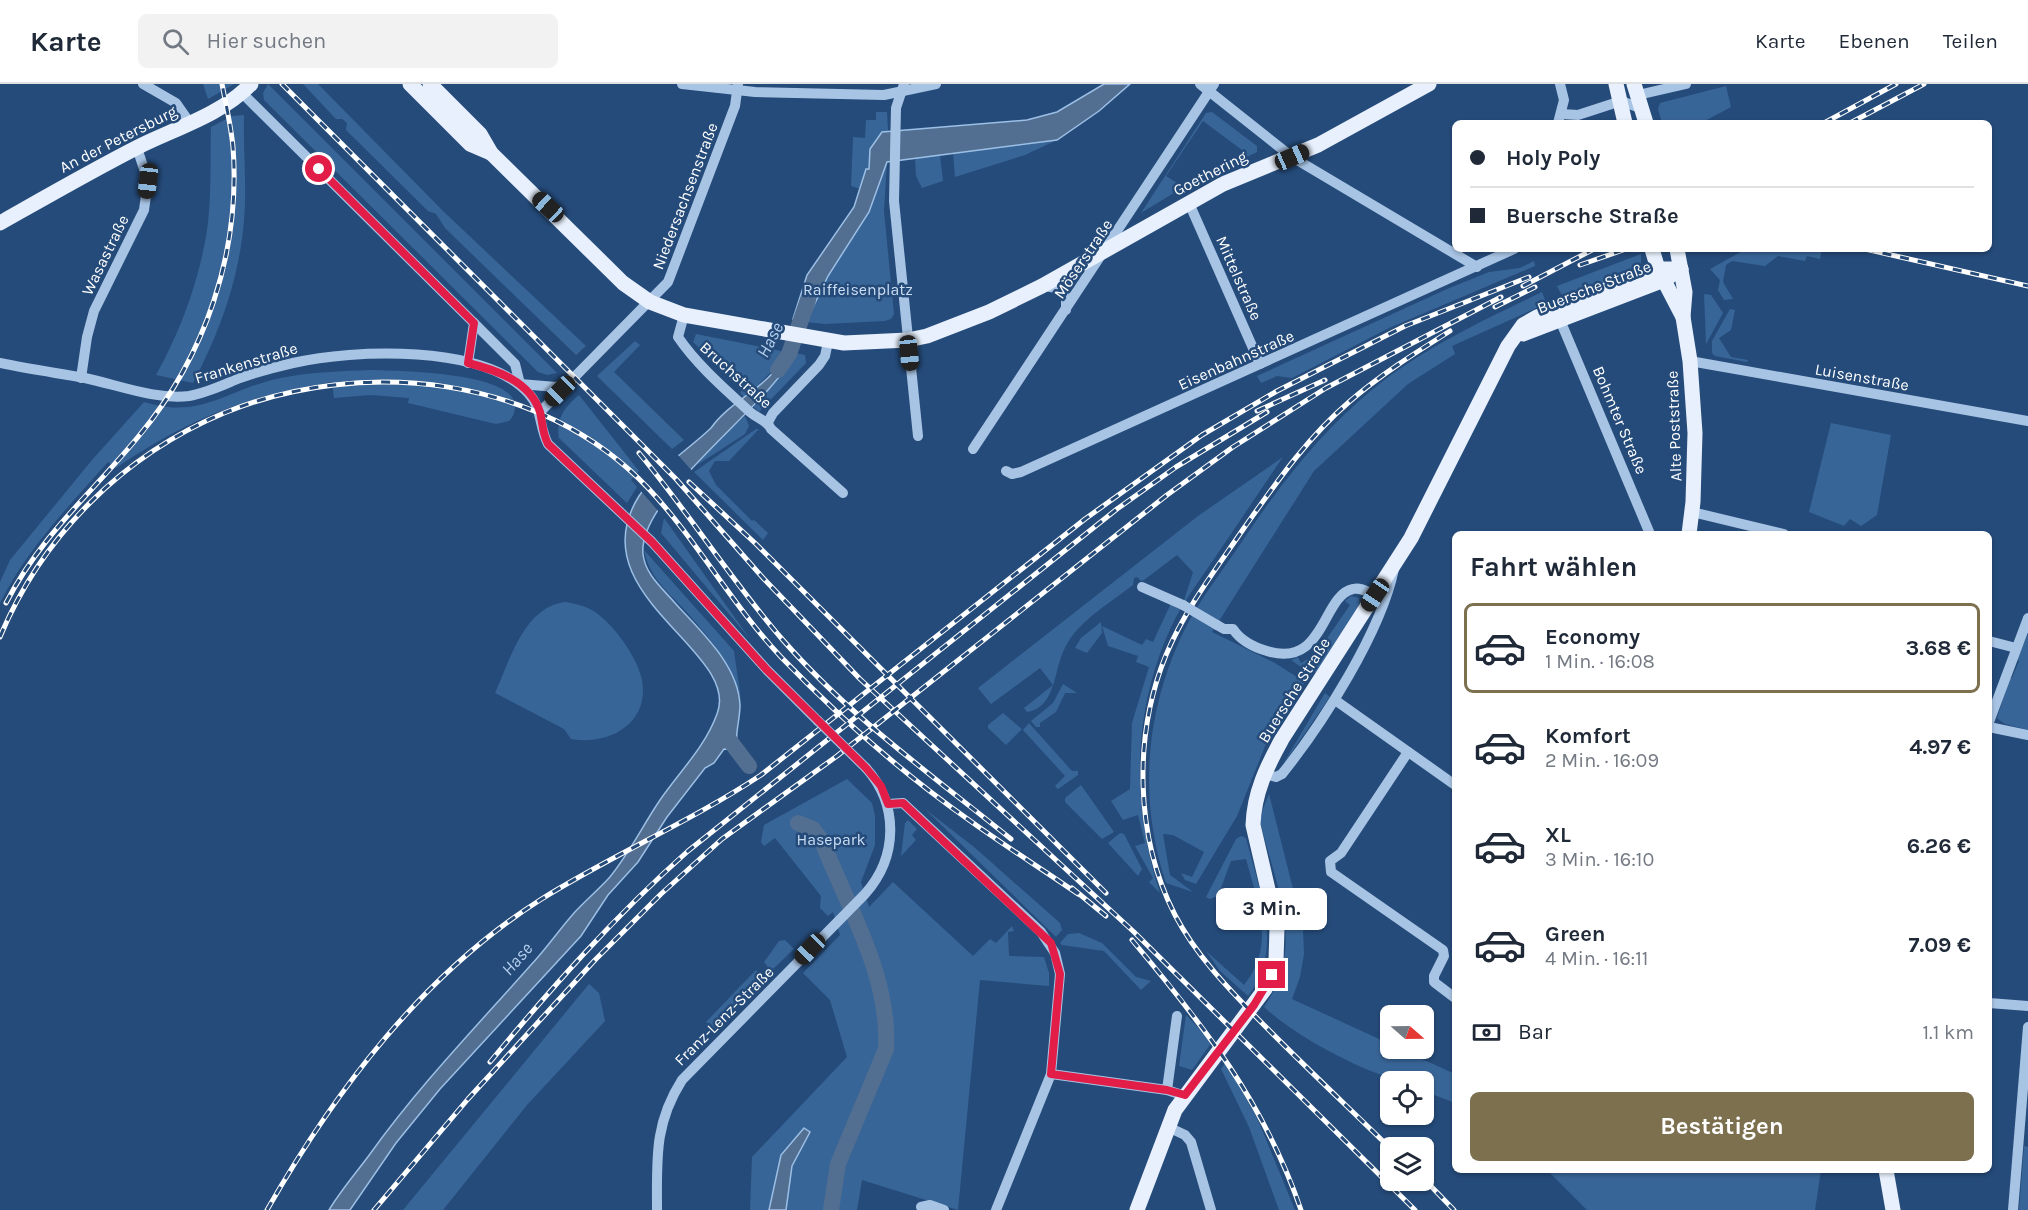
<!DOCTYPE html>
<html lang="de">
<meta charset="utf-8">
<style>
:root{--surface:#fff;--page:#f2f2f3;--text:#1f2937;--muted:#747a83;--line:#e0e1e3;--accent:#7c704f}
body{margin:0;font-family:Karla,sans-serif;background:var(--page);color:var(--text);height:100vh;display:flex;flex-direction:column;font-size:22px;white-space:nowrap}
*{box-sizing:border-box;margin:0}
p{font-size:20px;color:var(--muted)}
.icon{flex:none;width:33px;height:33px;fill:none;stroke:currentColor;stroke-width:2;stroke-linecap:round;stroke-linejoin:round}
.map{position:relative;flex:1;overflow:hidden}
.panel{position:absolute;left:1452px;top:447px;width:540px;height:642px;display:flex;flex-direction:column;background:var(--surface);border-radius:9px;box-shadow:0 2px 4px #0004}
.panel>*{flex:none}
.guide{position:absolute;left:1452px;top:36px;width:540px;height:132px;border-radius:9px;box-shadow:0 2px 4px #0004;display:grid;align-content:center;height:132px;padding:0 18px;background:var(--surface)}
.needle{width:39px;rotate:110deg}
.fabs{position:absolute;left:1380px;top:921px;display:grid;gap:12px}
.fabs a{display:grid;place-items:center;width:54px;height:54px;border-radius:9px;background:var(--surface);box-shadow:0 2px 4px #0004;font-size:30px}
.end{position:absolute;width:27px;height:27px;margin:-14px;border:8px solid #e11d48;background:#fff;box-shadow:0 0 0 3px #fff}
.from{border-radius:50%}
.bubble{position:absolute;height:42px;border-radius:9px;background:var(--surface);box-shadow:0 2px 4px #0004;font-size:20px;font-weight:700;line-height:42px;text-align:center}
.car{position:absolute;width:18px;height:36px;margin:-18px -9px;border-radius:8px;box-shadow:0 0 4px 2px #0007;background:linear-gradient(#222 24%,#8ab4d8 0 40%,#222 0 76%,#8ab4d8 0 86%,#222 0)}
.guide b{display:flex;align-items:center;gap:21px;height:57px;font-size:22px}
.guide b+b{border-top:2px solid var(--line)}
.guide i{width:15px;height:15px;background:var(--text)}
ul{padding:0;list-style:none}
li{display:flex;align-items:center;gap:18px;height:90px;margin:0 12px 9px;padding:0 6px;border:3px solid transparent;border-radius:9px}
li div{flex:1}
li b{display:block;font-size:22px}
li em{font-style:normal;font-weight:700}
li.current{border-color:var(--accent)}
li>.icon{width:54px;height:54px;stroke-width:1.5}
h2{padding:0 18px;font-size:27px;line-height:72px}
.pay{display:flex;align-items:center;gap:15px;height:66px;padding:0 18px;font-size:22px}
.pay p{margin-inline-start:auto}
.button{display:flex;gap:12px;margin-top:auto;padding:12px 18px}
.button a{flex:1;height:69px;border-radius:9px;background:var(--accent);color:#fff;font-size:24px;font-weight:700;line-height:69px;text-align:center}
header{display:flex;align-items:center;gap:36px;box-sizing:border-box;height:84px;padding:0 30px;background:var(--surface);border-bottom:2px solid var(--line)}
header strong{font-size:28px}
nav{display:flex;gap:33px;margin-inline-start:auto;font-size:21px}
.search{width:420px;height:54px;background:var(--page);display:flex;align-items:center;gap:15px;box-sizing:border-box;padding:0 21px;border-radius:9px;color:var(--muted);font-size:22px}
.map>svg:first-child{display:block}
.green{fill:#386597;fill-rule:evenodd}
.water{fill:#526f91;stroke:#9cbfe5;stroke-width:1.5}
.pier{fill:#254b7a}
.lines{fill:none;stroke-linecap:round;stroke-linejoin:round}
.river{stroke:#526f91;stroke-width:16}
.minor{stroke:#a8c4e4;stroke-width:10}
.major{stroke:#e7f0fc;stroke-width:15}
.rail-casing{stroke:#fff;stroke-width:5}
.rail{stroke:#254b7a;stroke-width:3;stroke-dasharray:9;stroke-linecap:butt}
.minor-bridge{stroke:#a8c4e4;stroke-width:10}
.route{stroke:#e11d48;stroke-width:8}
.labels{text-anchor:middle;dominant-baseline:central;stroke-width:5;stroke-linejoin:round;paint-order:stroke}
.street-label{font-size:16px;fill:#fff;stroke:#254b7a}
.park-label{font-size:16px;fill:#caddf3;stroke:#254b7a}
.water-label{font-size:18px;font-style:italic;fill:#b3ceec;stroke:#254b7a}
</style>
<header>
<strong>Karte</strong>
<div class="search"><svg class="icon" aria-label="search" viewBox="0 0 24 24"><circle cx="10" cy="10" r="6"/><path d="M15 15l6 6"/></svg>Hier suchen</div>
<nav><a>Karte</a><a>Ebenen</a><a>Teilen</a></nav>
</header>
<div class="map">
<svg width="2028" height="1126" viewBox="0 0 2028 1126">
<rect width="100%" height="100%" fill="#254b7a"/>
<g class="green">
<path d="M203,0h31l-26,15z"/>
<path d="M268,0l289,289 -10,2 -9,-3 -274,-272 -1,-7z"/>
<path d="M303,0h15l126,128 142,134 -10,9 -131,-127 -9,-14 -8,-3 -82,-81 1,-7 -5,-4h-6z"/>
<path d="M1726,2l5,21 -30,16h-39l-4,-14 2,-6z"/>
<path d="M876,28h11l1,18 -18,19 -1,20 -3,1 -6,19 -9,-3 2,-49 12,1 1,-18h10z"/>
<path d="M1212,28l45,34v6l-75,36 -41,25 65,-100zM1203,37l43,32 -64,33 -16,-10z"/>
<path d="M244,31c-1,35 3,71 0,106 -5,58 -24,111 -51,162l-37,-8c24,-43 41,-89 50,-138 6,-35 4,-74 5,-110l21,-11z"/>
<path d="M1057,56l-32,15 -70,22 -2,-24z"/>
<path d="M940,71l3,26 -21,7 -6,-12 -1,-18z"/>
<path d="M887,78l-3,49 10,103 -3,5 -6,2 -60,3 -19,-2 22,-46 47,-80z"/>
<path d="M1746,165h76l-2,10 -13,-3 -2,5 -27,-5 -13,10 -33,-5 -6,4 -3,17 10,17 -9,1 -6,-10 2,-10 -10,-11z"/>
<path d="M1641,170v9l-4,6 -69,27 -7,-2 -4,-8z"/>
<path d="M1534,177l1,5 -146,62 -97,50 -15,-2 -16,7 -4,-7 190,-87 42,-17 31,-4z"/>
<path d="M1542,208l3,8 -2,5 -91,41 3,8 -47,30 -94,87 -102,161 63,31 30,19 -37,57 -31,77 -41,68 -11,-4 -4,-7 11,4 12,-25 -31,-17 -10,-1 7,41 23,17 -27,-9c-29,-87 -20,-179 22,-260 16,-29 37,-56 55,-83 39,-58 76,-106 130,-151 50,-41 111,-69 169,-97z"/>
<path d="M1704,210l7,1 12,18 -17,31z"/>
<path d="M1730,225l5,1 -4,20 -12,8 12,19 17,3 -1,2 -32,-6 -3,-3v-12z"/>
<path d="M696,250l90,18 -3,8 -38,38 -5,-5 2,-4 -49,-47z"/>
<path d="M635,257l5,4 -26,27 70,68 -12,9 -75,-73z"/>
<path d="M795,269l10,2 1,8 -47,49 -7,-7z"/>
<path d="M373,286c26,1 137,2 142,34 0,7 -1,12 -6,17l-13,3 -88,-21 1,-5 -38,-3 -37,3 -2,-16c-88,15 -142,36 -216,86l-8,-6c-40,45 -81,87 -108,141v-21l10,-22 82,-100 52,-58c59,18 82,-13 137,-24 30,-6 61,-7 92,-8z"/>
<path d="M579,311l60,76 -8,9 6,7 -10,16 -68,-65c-3,-20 5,-30 20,-43z"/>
<path d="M745,332l4,10 -4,8 -48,31 17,-21z"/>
<path d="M1831,339l60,12 -14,80 -16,11 -11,-7 -6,7 -35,-14z"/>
<path d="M756,345h3l-30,32h-14l-6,10 7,14 36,36 2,-1 14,13 -5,7 -69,-68z"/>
<path d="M1283,373c-23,34 -46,68 -69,102 -13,19 -27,38 -38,58 -44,87 -46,185 -16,276l-11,-11 4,-4 -18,-32 10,-3 -7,-28 -15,5 -12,-19 19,-12 2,-66 17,-56 -13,-5 2,-6 -30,-10 -6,-20 40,19 4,-6 7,3 20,-43 10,5 10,-32 -16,-17 -33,25 -3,1 -4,-4 -3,1 -1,7c-24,19 -58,37 -70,67 -9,20 -8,56 -36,60l-3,-4 29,-23 -13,-17 -49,36 -13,-16 220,-172z"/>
<path d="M664,434l86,121 -89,-106z"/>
<path d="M644,466l90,101 7,49c-9,-38 -33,-64 -59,-93 -17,-18 -33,-31 -38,-57z"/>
<path d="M1351,512l8,2 1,6 -44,68 -5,2 -20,-14 7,-3 3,6 16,-10 33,-48 -5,-4z"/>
<path d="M565,518c13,2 25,5 34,13 17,13 39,44 43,65 8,44 -34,66 -71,59l-7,-10 -69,-36c15,-33 29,-86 70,-91z"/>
<path d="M1101,538l1,11 -15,20 -12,-5 6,-10z"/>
<path d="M2028,550v96l-23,-6 -8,-6 13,-40h2l7,-17 -2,-2z"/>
<path d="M1063,600l14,9h-12l-9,19 -16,11v4h-4l-5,-6 22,-18z"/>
<path d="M1325,609l5,4 -48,69z"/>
<path d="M1003,629l19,16 -16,16 -18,-17v-3z"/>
<path d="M1029,639l43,48h6v4l-20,14 -3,-3 10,-10 -42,-46z"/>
<path d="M847,695l25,24 3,13v29l-14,37 8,25 24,-25 80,74 17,-17 6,4 16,-17 2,5 -6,1 1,24 35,1 5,16v13l-69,-6 -22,230 -96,-30 -5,30h-107l2,-53 95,-100 -17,-57 -27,-27 37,-38 -7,-23 -5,4 -8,-8 1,-12 -46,-58 -11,8 -3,-4 3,-17z"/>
<path d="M1081,701l33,47 -12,7 -37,-37v-4z"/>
<path d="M1269,710l34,134 1,26 -4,23 -8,22 98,45v4l10,1 55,25v29l-31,-12v-9c-8,-1 -17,1 -24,-1 -41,-11 -105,-45 -136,-74 42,-60 13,-117 -3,-182v-11z"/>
<path d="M925,725l49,38 86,76 2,7 -6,7z"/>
<path d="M908,736l9,9 -5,6 4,5 -15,16 4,-33z"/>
<path d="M1120,749l4,1 18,35 -4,7 -30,-33z"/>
<path d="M1241,752l5,2c13,52 39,111 2,158l-28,-25 -14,-20 38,34c32,-40 14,-81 2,-126l-15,2 -13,35 -8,3 -4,-2 30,-58z"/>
<path d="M1079,849l23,10 34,34 15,4 -10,9 -37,-39 -42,-6 -2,-2 8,-9z"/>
<path d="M785,856l9,9 -23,22 -7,-9 15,-21z"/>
<path d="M756,886l8,9 -51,51 -7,-8z"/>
<path d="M589,900l10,9 6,28 -78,84 -84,105h-40z"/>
<path d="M1186,931l26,27 -20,28 -13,-4z"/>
<path d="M1226,978l32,58 37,90h-16l-30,-83 -28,-58z"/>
<path d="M2024,1062l4,1v63h-9z"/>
<path d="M1547,1086h274l-6,40h-228z"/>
</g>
<g class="water">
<path d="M1104,0h26l-31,27 -42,29 -170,22 -18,50 -41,64 -22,46 -13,-3 14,-44 47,-68 12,-38h3l1,-20 12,-17 145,-12 30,-8z"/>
<path d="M786,268l9,1c-26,54 -158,144 -152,201 2,20 19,34 32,49 25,28 63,61 65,102 0,9 -2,18 -3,27 -1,6 1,12 0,18l-13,-1 -10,14 -9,5 -38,49 -29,45 -30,33 -27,41 -141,153 -44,54 -46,67h-21c12,-20 27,-37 41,-56 48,-67 105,-126 160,-188 16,-17 29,-36 44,-53 11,-12 24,-23 35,-35 20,-24 34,-53 51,-78 20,-29 45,-53 57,-86 25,-63 -140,-119 -78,-218 18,-27 49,-46 72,-68 20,-29 62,-42 75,-76z"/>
<path d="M804,1044l6,4 -18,34 -6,44h-17l12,-55z"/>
</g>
<path class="pier" d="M677,370l17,19 -35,39 -19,-22z"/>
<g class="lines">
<g class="river">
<path d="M778,286l11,-16 19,-54"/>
<path d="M724,649l25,33"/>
<path d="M798,739l15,6 9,12c26,67 68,134 64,208l-48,115 -7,46"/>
</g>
<g class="minor">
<path d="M143,0l33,19 14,20"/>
<path d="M682,0l73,8 129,3 52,-11"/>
<path d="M904,0l-8,24 -2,93 24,235"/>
<path d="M1200,0l92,73 185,110"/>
<path d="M242,9l232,230 -6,40"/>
<path d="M1638,11l48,-11"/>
<path d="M1561,30l17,1 43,-14 22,8"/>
<path d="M1558,39l6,-23 -4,-16"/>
<path d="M1189,119l71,161"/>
<path d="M1044,202l19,3 3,5v16"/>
<path d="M684,231l-6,22c19,28 47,52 72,75 8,7 17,8 21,17l72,64"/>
<path d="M1560,236l90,214"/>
<path d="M474,239l41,41 5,20"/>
<path d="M1690,277l338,60"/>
<path d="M0,279c28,6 57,10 85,15 33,7 70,22 104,18 18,-3 34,-11 51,-18 17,-6 35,-11 53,-15 60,-14 192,-19 236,31 13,14 10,33 19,50l104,98 115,128 51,51"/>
<path d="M81,294l6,-41 7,-26 50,-101 4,-29 -11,-33"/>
<path d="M520,300l36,3 9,-3"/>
<path d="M540,328l128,-130 67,-176 3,-22"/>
<path d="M768,338l5,-9 46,-48 6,-9 3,-14"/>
<path d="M973,365l241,-365"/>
<path d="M1006,387l6,3 9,-2 493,-223"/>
<path d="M1692,428l92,22"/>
<path d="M1142,503l41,18"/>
<path d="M1217,541l7,4h9c8,12 20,18 34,22 58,18 55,-56 86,-62 8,-2 15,3 22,6"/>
<path d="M1989,557l27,7"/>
<path d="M1335,616l120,85"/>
<path d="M1989,638l39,-104"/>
<path d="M1989,643l39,8"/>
<path d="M1408,668l-67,101 -11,8 1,11 112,78 1,6 -10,20v6l21,16"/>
<path d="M1265,690l11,3 6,-3c41,-51 99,-142 112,-205"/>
<path d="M888,720l15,-1 138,129 14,21 5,21 -9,100 -55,136"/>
<path d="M1989,919l39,3"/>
<path d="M1051,990l116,16 18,6"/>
<path d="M1167,1006l10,-74"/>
<path d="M1168,1043l17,8 6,7 20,68"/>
<path d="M921,1123l9,-2 14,5"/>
<path d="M657,1126c0,-51 -3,-86 25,-130l183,-186c33,-37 34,-89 1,-126"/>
<path d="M2013,1126l15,-183"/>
</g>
<g class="major">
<path d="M410,0l60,60 21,9"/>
<path d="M430,0l50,50 11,19 132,130 27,19 34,13 160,28 64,-3 19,-4 62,-24 53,-26 181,-102 95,-39 111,-61"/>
<path d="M1616,0l9,39"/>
<path d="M1634,0l12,39"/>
<path d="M0,139c46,-26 91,-52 138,-76 38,-19 83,-32 113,-63"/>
<path d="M1652,165l6,20 25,48"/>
<path d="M1677,165l8,43 -2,25 7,44 5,72 -2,69 -4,32"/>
<path d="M1523,250l141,-54 17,-11"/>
<path d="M1886,1086l7,40"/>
<path d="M1137,1126l38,-100 90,-121 11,-28 1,-33 -24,-103c1,-32 14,-59 29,-86l129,-201 97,-192 15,-21 14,-8 121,-48h23"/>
</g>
<defs>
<g id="rail">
<path d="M282,0l394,395 88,100 96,100 274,253 281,278"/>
<path d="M1824,39l72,-39"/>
<path d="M1850,39l74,-39"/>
<path d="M1865,165l163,37"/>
<path d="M1580,181l46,-16"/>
<path d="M1523,202l71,-37"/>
<path d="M1495,223l40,-20"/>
<path d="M1257,327l68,-31"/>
<path d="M639,369c50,60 92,127 143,186 67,77 151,137 229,200"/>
<path d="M689,398l67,62 350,349"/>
<path d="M6,519c35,-68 85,-109 132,-166 67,-80 103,-185 95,-290 -2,-21 -7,-42 -11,-63"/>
<path d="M0,553c42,-101 123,-182 224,-224 139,-57 318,-37 424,75 49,52 84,117 133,169 57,59 121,116 188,163 36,26 73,49 109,74"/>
<path d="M1072,804l34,28"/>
<path d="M1132,856c72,86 132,162 169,270"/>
<path d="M490,978c62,-75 125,-146 198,-211l429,-342 59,-42 91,-55"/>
<path d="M1390,1064c-44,-43 -89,-85 -132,-129 -32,-33 -62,-64 -83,-104 -40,-78 -42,-179 -9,-260 19,-46 50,-86 78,-127 32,-45 63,-90 105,-126 31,-27 66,-49 101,-71"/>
<path d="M1424,1095l30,31"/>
<path d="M267,1126c68,-119 155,-235 273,-310 72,-45 150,-78 221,-125l324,-256 117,-84 75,-44 128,-65 124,-49"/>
<path d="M374,1126l94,-111 127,-139 66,-66 61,-55 115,-83 330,-261 66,-48 93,-59 175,-91"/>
</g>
</defs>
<use href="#rail" class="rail-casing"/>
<use href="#rail" class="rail"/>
<g class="minor-bridge">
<path d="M1183,521l34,20"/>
<path d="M818,637l48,47"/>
</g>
</g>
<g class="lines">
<path class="route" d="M319,85l155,154 -6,40c28,7 62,18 72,49 3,12 2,20 8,32l104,98 115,128 99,98 15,18 7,18 15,-1 148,140 9,31 -9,100 116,16 18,5 69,-90 18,-30"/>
</g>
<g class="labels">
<g class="street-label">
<text transform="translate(118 55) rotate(-27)">An der Petersburg</text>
<text transform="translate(1210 89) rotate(-27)">Goethering</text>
<text transform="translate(685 112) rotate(-69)">Niedersachsenstraße</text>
<text transform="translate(105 171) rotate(-64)">Wasastraße</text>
<text transform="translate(1083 175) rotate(-56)">Möserstraße</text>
<text transform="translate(1239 194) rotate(66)">Mittelstraße</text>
<text transform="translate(1594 203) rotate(-21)">Buersche Straße</text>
<text transform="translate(1236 276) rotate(-24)">Eisenbahnstraße</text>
<text transform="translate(246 279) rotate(-17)">Frankenstraße</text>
<text transform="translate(736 291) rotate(42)">Bruchstraße</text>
<text transform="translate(1862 293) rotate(10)">Luisenstraße</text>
<text transform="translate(1620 336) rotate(67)">Bohmter Straße</text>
<text transform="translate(1674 342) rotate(-92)">Alte Poststraße</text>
<text transform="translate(1294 606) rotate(-58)">Buersche Straße</text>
<text transform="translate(724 932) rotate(-45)">Franz-Lenz-Straße</text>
</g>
<g class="park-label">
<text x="858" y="205">Raiffeisenplatz</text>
<text x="831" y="755">Hasepark</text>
</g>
<g class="water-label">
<text transform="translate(770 256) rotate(-63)">Hase</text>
<text transform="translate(517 875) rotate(-49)">Hase</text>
</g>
</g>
</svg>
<div class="fabs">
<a><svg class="needle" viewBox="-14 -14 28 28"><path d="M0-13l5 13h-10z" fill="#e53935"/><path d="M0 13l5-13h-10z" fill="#747a83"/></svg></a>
<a><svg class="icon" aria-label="locate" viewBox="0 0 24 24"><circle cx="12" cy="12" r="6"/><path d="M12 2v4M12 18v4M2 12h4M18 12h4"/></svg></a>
<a><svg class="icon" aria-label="layers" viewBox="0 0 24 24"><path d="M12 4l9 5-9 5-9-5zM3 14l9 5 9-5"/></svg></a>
</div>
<i class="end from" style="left:319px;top:85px"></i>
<i class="end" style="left:1272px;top:891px"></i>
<div class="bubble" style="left:1216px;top:804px;width:111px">3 Min.</div>
<i class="car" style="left:1292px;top:73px;rotate:66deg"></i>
<i class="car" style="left:148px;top:97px;rotate:187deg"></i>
<i class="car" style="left:548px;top:123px;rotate:313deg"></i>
<i class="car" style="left:909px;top:269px;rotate:174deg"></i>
<i class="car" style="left:560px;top:307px;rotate:225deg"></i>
<i class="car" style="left:1375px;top:511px;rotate:214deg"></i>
<i class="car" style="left:810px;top:865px;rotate:224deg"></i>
<div class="guide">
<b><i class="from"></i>Holy Poly</b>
<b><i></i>Buersche Straße</b>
</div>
<section class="panel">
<h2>Fahrt wählen</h2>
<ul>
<li class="current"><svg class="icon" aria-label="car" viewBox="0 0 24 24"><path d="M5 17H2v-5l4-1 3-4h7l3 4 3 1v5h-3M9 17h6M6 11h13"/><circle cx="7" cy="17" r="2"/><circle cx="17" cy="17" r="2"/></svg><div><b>Economy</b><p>1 Min. · 16:08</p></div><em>3.68 €</em></li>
<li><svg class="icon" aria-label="car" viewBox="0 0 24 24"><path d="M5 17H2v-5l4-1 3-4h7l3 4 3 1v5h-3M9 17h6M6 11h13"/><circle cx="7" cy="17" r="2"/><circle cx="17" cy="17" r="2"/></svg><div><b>Komfort</b><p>2 Min. · 16:09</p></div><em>4.97 €</em></li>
<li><svg class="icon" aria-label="car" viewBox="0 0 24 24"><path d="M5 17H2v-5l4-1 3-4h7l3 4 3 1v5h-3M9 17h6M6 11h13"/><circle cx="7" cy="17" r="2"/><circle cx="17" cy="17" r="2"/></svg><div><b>XL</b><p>3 Min. · 16:10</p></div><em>6.26 €</em></li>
<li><svg class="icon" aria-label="car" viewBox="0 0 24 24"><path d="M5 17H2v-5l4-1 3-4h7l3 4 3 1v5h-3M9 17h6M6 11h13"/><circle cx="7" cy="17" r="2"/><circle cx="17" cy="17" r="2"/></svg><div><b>Green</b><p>4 Min. · 16:11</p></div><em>7.09 €</em></li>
</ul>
<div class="pay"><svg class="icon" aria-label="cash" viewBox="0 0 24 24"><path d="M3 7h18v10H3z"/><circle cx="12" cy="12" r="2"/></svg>Bar<p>1.1 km</p></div>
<div class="button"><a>Bestätigen</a></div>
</section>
</div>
